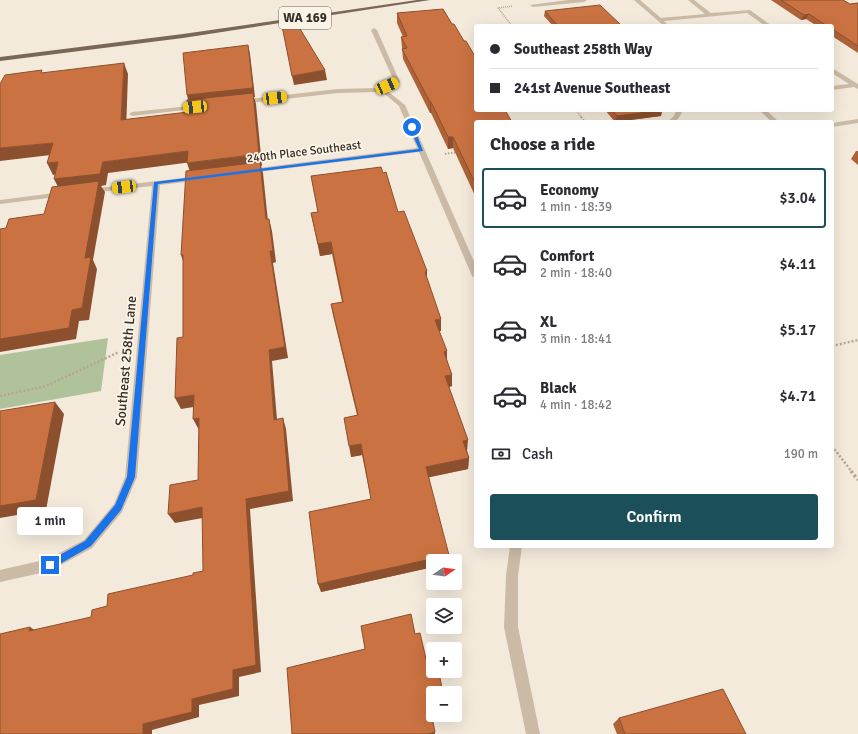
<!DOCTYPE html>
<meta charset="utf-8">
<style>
:root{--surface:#fff;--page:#f7f7f7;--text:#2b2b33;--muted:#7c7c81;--line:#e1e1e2;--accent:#1b4f5a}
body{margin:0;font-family:Signika,sans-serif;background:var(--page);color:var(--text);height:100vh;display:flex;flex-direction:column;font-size:15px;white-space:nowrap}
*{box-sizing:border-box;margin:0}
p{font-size:13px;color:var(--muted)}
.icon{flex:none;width:22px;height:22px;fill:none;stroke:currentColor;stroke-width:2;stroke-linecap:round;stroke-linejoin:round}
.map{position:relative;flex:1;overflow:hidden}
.side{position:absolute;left:474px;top:120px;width:360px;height:428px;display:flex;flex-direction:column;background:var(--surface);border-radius:4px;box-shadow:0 4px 16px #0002}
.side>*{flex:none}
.banner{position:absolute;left:474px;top:24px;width:360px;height:88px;border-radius:4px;box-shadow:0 4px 16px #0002;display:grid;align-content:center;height:88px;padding:0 16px;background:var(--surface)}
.needle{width:26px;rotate:77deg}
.fabs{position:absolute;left:426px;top:554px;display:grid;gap:8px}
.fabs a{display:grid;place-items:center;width:36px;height:36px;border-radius:4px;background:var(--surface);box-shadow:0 4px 16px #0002;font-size:20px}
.end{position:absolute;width:18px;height:18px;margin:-9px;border:5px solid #1a73e8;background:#fff;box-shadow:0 0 0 2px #fff}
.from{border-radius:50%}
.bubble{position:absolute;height:28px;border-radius:4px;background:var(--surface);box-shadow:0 4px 16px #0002;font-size:13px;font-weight:600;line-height:28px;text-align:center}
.car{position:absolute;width:12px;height:24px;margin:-12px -6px;border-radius:5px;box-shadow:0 0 3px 1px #0007;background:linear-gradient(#f5c518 24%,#345 0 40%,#f5c518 0 76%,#345 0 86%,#f5c518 0)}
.banner b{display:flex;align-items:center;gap:14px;height:38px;font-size:15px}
.banner b+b{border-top:1px solid var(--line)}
.banner i{width:10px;height:10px;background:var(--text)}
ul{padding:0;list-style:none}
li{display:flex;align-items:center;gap:12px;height:60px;margin:0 8px 6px;padding:0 8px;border:2px solid transparent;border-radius:4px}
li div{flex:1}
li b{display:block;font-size:15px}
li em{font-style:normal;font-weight:600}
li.selected{border-color:var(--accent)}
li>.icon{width:36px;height:36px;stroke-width:1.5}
h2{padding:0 16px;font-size:18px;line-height:48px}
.pay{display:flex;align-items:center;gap:10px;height:44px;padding:0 16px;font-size:15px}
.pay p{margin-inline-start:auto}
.cta{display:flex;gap:8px;margin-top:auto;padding:8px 16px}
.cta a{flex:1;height:46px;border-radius:4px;background:var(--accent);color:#fff;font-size:16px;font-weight:600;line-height:46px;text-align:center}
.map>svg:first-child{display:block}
.green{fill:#b0c29a}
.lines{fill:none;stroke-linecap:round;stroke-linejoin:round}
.path-far3{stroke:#b7a590;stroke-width:1.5;stroke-dasharray:1 1;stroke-linecap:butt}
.path-far2{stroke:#b7a590;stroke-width:2;stroke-dasharray:1.5 1.5;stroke-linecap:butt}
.path-far1{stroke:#b7a590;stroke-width:2.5;stroke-dasharray:2 2;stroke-linecap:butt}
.path{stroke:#b7a590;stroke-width:3.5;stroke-dasharray:2.5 2.5;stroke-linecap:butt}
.lane{fill:#cbbba6;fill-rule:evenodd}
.street{fill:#cbbba6;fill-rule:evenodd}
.primary{fill:#7a6758;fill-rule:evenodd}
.wall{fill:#ae6238}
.shaded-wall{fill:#8d502e}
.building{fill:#ca7241;stroke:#8d502e}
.route{fill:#1a73e8}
.labels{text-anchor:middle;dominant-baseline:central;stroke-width:3.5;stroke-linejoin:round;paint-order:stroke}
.far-street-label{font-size:12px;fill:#372e27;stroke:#faf4e7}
.shield{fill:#faf4e7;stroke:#726961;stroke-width:1}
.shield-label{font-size:13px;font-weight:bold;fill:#372e27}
.street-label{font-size:14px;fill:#372e27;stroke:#faf4e7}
</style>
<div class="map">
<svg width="858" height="734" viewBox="0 0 858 734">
<rect width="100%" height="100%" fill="#f3eadb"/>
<path class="green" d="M108,338l-7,53 -101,18v-54z"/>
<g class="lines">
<g class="path-far3">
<path d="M512,26l-14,-18 15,-2"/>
<path d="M576,110l6,8"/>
</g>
<g class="path-far2">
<path d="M581,117l4,5"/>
<path d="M445,154l13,-2"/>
</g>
<g class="path-far1">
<path d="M832,346l26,-6"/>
<path d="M0,396l46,-10 73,-34"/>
<path d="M832,446l20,26"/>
</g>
<path class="path" d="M851,471l7,9"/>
<g class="lane">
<path d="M568,0h19l-3,2 -51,5 -3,-2z"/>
<path d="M634,0h6l21,18 44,-4 -17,-14h6l17,13 39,-3 22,16h-7l-18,-13 -83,8 3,3 -3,2z"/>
<path d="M374,28l3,2 23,52 -1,1 -22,9 -39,1 -97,11 -3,-2 3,-2 97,-11 38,-1 18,-7 -23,-51z"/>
<path d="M832,68l26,16v5l-4,-2 -22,3v-4l17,-2 -17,-11z"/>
<path d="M200,105l2,1v2l-70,8 -3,-2 3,-2z"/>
<path d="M677,110h6c-4,9 -6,12 -16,12l6,-5z"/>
<path d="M759,110h7l13,12h-7z"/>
<path d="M858,119v4l-26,4v-4z"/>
</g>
<g class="street">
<path d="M377,88l13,5 15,12 71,161v13l-4,-3 -53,-124 -170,21 -4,-2 4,-2 168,-21 -18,-42 -13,-11 -11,-4 -1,-1z"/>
<path d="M199,176h3v4l-42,5 -23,292 -15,35 -30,36 -42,23 -50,11v-12l48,-11 36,-19 30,-36 11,-27 27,-291 -62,7 -4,-2 4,-2z"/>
<path d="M62,192h3v4l-65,8v-4z"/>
<path d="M510,546h12l-4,30v51l22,107h-14l-22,-107 2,-51z"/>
</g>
<path class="primary" d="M417,0h13l-247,38 -183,23v-4l183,-23z"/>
</g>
<g class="wall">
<path d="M771,0h72l7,4 8,-1v50l-26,-17v-10h-15l-11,-7 -5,1z"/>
<path d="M545,11l77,15h-69l-9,-10z"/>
<path d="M397,13l79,109v76l-23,-50 -5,1 -17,-36h-1l-27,-54 -2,-22h2l-6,-14z"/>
<path d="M605,110h57l-1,6 -46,6z"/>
<path d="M856,151h2v14l-7,-6z"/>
<path d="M311,176l87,36 29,59v8l14,52h-2l8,29 5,26 -3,1 20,71 -1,11 -39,8 4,90 -112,25 50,-93 -9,-44 -11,2 6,-42 -24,-100 -2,-11 11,-2 -10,-48 -12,2 -9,-43 7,-1z"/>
<path d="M619,718l127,16h-129l-4,-10z"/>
</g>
<g class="shaded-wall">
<path d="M809,14l-3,5 -5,1 3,-5z"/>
<path d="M248,45l2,9 5,43h-1l2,7 6,62h-1l2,7 6,58 -78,-56 -4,-12 72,-9 -70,-50 -2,-9z"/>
<path d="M124,63l4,11 -2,57 -5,-11z"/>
<path d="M325,70l2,10 -33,5 -2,-9z"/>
<rect x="430" y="102" width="1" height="11"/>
<path d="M662,110l-1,6 -46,6 2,-6z"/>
<path d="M448,137h5v11l-5,1z"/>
<path d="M53,143l6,11 -59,7v-13z"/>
<path d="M188,151l4,11 -84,11 -2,12 -5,1 4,6 -12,68 4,9 -8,51 -10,1 -3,18 -76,13v-13l72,-29 13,-52 -25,-67 -6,-12 49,-17z"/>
<path d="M58,162l6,11 -11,2 -6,-12z"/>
<path d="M269,219l3,12 4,31 -3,1 15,95 -16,3 6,70 -4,-11 -5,-70 1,-99z"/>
<path d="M331,242l1,12 -12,2 -2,-12z"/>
<path d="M181,255h2l2,12z"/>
<path d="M427,271v12l-2,-11z"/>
<path d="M441,319v12l-6,1v-12z"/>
<path d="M447,351v12l-3,-11z"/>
<path d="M452,375v11l-7,2v-12z"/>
<path d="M194,395l6,11 -19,3 -6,-11z"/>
<path d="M55,402l9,12 -18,96 -46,8v-12z"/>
<path d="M199,418v12l-6,-11z"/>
<path d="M283,418l3,11 7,72 -43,8 11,163 -22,5v19l-40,9v12l-47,13v4h-9v-10l49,-25 41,-29 13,-171z"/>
<path d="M468,440l-1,11 -5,1 1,-11z"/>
<path d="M361,444l1,11 -11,2 -2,-11z"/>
<path d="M469,458l-1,11 -42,9v-11z"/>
<path d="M202,507l6,10 -33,6 -7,-9z"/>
<path d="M449,555v6h-16v6l-112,25 -3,-8z"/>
<path d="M30,627l12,8 -13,-4z"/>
<path d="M433,711v4h8l-10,2v-5z"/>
<path d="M435,732v2h-7z"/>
</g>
<g class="building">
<path d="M781,0h62l7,4 8,-1v43l-26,-17v-3h-5l-18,-12 -5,1z"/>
<path d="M600,5l22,21h-64l-13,-15z"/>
<path d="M443,9l9,15h2l10,17h2l10,17v52h29l7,12h-36v63l-23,-48h-5l-17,-35h-1l-28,-53 5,-1 -6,-11 6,-1 -10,-23z"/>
<path d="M291,14l34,56 -33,6 -12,-60z"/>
<path d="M248,45l5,43 -66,7 -4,-42z"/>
<path d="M124,63l-3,57 67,-8 -1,-12 66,-7 6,61 -72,9 1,-12 -85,11 -3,12 -46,5 4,-17 -11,1 6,-20 -53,5v-64l5,-9 37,-5 -1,3z"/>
<path d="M612,110h50l-45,6z"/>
<path d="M260,162l6,57h3l4,32h-3l15,96 -16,3 5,70 9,-2 6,73 -43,8 10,166 -23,5v19l-41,10v13l-49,12v10h-143v-100l30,-7 -1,4 62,-14 1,-7 15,-4 1,-12 85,-19v-2l10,-2 -1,-64 -34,7 2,-29 28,-5 1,-62 -6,1 1,-24 -19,3 2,-60 6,-1v-82h-2l5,-84z"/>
<path d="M381,167l2,6 3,-1 12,40 6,-1 23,60 -2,1 16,47 -6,1 12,31 -3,1 8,23 -7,1 23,64 -5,1 6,17 -43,9 23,88 -131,29 -9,-72 62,-13 -10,-55 -12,2 -5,-28 14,-3 -27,-111 12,-2 -12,-60 -13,2 -7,-31 7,-1 -7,-36z"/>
<path d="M99,181l-14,77 6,-1 -9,51 -10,2 -3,18 -69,11v-110l6,-1 3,-9 35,-5 8,-27z"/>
<path d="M55,402l-19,98 -36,6v-95z"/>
<path d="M411,614l4,20 5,-1 10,43 9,-3 4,20h-10v18l-2,1 4,20 -7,2h-136l-5,-66 78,-19 -4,-23z"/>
<path d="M723,689l23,45h-121l-6,-16z"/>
</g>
<path class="route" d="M412,126l2,1 9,24 -265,33 -23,293 -14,33 -30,36 -38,22h-6l-1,-3 1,-3 38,-21 30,-36 12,-28 27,-295 265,-33 -10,-22z"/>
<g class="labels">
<g class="far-street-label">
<text transform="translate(304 152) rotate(-7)">240th Place Southeast</text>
</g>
<rect class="shield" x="279" y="7" width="52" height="22" rx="3"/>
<g class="shield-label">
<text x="305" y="18">WA 169</text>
</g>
<g class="street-label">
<text transform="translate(126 361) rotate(-85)">Southeast 258th Lane</text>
</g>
</g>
</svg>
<div class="fabs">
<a><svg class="needle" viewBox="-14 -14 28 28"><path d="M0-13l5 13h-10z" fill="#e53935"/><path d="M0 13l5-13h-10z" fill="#7c7c81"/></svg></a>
<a><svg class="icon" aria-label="layers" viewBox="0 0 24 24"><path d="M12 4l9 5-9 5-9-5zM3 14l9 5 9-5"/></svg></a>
<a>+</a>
<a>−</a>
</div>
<i class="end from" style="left:412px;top:127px"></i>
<i class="end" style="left:50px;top:565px"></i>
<div class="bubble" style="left:17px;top:507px;width:66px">1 min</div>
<i class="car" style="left:387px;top:86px;rotate:67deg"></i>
<i class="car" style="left:275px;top:98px;rotate:83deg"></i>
<i class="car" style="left:195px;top:107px;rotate:264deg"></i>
<i class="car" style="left:124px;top:187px;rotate:263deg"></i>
<div class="banner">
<b><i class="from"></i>Southeast 258th Way</b>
<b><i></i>241st Avenue Southeast</b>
</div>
<section class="side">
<h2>Choose a ride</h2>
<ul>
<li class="selected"><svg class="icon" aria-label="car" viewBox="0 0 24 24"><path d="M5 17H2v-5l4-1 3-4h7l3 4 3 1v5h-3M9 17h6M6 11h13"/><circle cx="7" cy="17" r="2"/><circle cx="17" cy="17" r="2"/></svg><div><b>Economy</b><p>1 min · 18:39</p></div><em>$3.04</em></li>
<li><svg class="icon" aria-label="car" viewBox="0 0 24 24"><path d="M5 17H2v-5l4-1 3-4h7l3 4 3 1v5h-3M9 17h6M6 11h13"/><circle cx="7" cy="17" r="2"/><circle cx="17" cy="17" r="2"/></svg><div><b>Comfort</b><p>2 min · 18:40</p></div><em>$4.11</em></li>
<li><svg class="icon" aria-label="car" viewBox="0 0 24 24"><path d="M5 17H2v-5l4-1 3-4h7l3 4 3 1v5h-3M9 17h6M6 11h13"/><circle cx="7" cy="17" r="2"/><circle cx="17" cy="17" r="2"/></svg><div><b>XL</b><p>3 min · 18:41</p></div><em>$5.17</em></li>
<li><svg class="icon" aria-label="car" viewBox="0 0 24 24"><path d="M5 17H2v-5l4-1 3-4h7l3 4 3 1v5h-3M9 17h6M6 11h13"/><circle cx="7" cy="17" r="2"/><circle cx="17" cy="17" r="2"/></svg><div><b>Black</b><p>4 min · 18:42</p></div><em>$4.71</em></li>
</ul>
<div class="pay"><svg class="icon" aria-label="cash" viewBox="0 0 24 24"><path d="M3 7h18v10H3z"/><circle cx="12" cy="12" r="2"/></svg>Cash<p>190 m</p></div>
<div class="cta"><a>Confirm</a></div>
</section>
</div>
